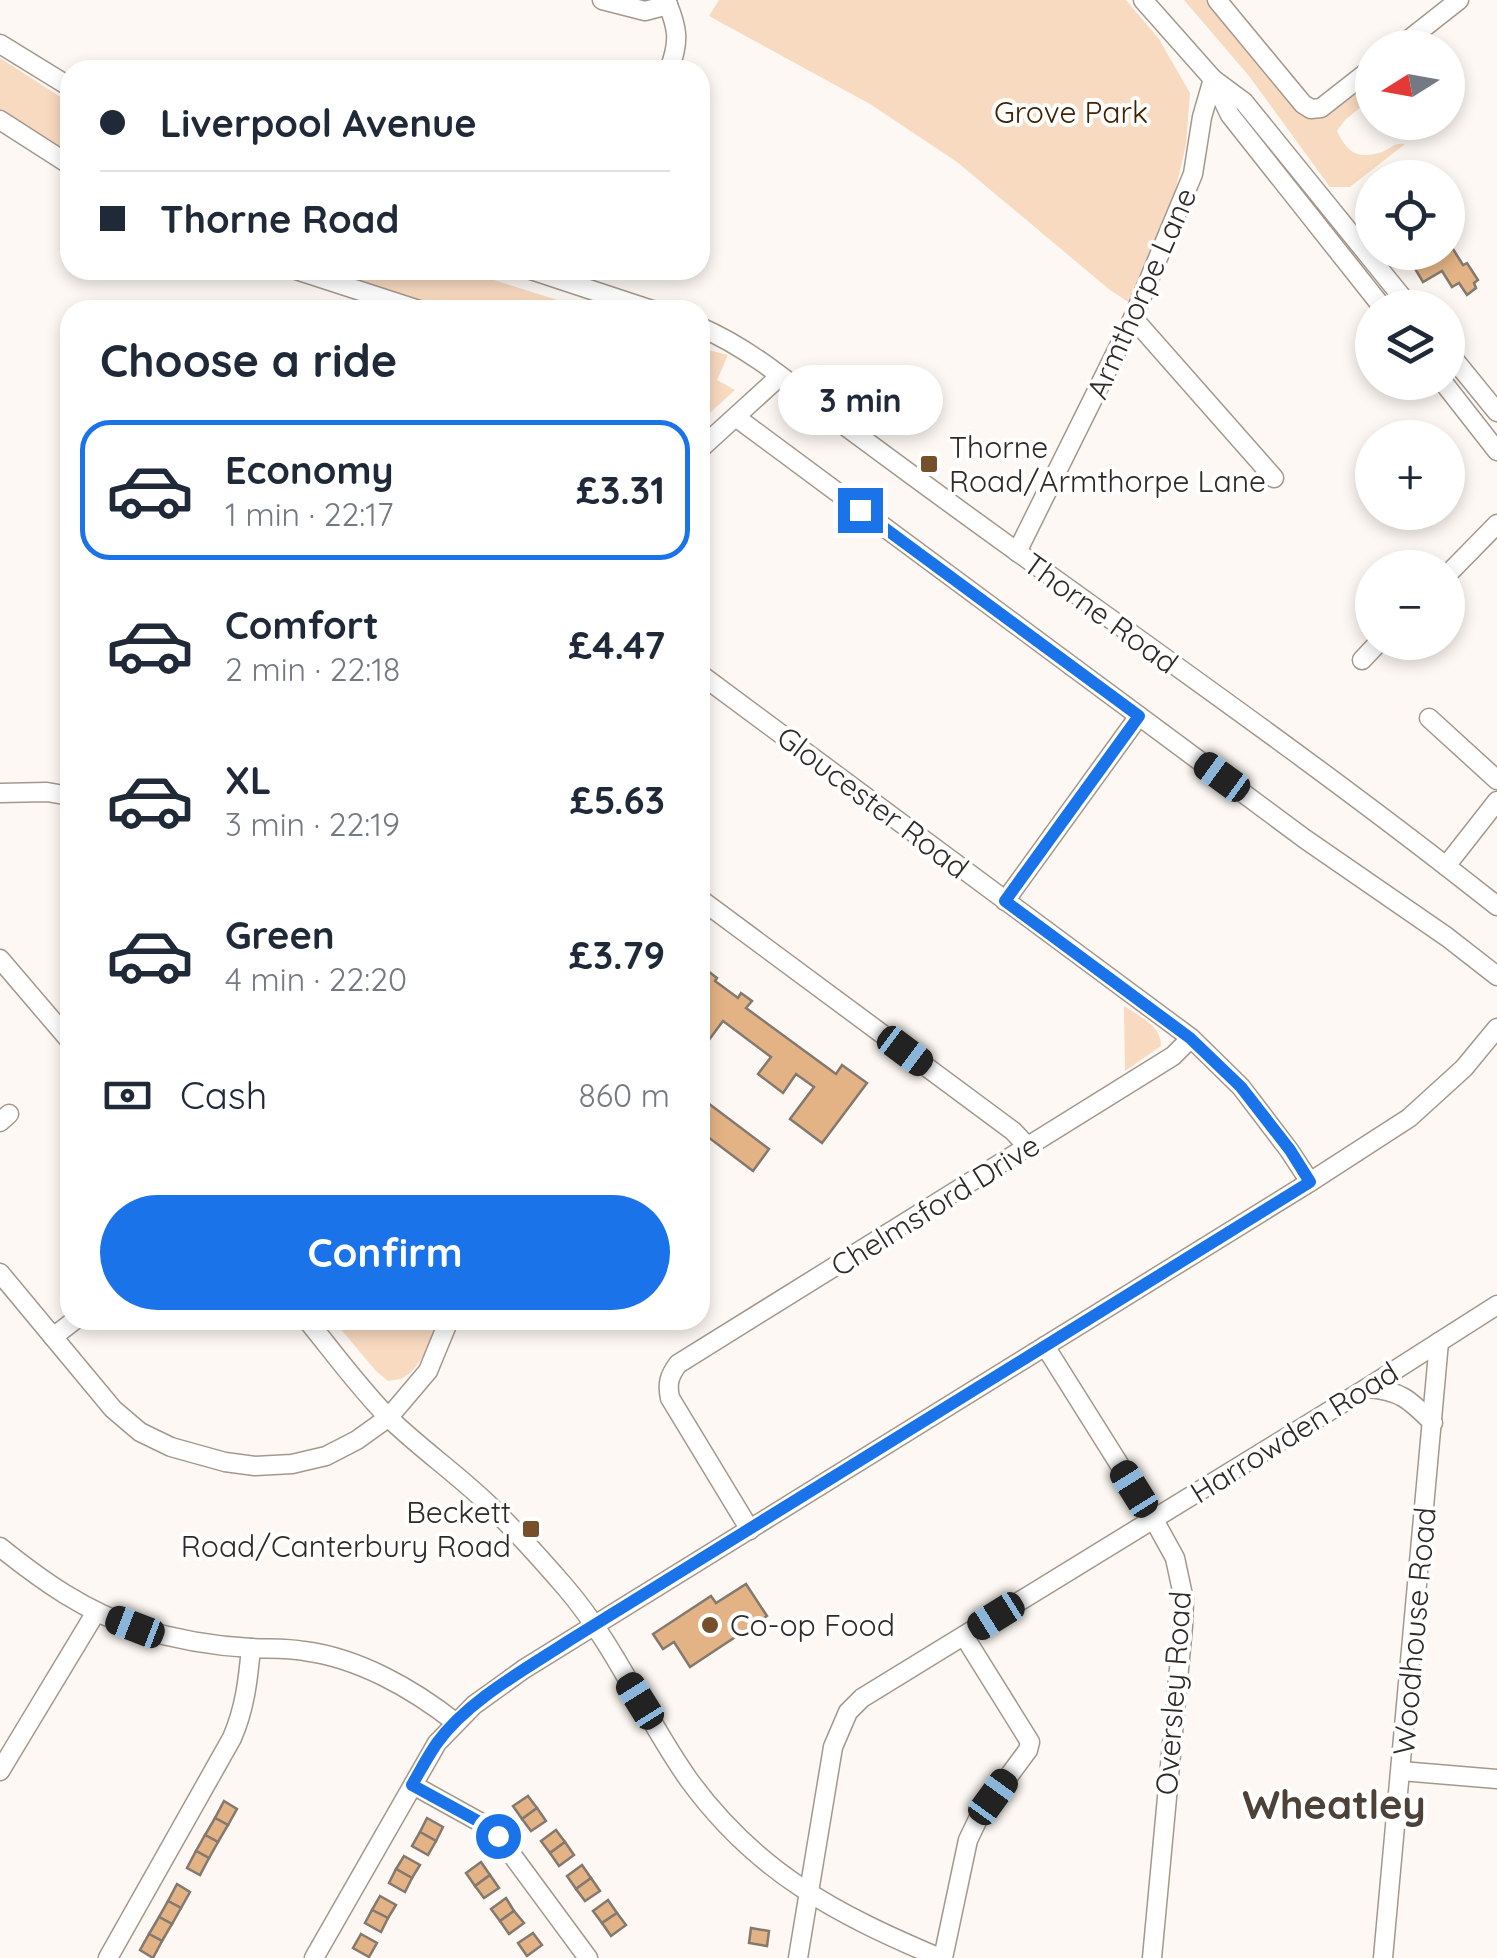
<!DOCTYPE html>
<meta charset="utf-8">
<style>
:root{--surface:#fff;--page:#f2f2f3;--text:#1f2937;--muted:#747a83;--line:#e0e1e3;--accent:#1a73e8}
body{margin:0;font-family:Quicksand,sans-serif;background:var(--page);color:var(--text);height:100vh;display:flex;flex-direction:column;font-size:38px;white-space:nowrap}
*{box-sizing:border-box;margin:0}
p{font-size:32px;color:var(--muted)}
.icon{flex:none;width:55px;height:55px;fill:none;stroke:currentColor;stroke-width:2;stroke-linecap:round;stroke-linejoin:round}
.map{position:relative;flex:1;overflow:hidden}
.side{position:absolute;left:60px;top:300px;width:650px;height:1030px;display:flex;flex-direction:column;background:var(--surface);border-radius:30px;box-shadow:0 5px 15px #0003}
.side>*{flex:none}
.top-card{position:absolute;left:60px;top:60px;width:650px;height:220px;border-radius:30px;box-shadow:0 5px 15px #0003;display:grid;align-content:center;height:220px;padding:0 40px;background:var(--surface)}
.needle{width:65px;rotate:259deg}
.tools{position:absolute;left:1355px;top:30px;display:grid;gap:20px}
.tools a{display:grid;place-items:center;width:110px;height:110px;border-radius:50%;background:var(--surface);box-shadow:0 5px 15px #0003;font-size:50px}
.end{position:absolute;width:45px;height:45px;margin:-22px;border:12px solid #1a73e8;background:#fff;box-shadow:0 0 0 5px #fff}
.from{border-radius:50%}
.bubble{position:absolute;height:70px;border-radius:35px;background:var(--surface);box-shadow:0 5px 15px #0003;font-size:32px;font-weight:700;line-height:70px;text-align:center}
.car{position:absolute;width:30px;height:60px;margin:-30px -15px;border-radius:12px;box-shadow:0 0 8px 2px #0007;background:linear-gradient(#222 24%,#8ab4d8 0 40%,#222 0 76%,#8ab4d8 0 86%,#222 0)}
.top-card b{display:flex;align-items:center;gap:35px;height:95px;font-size:38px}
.top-card b+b{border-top:2px solid var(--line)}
.top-card i{width:25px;height:25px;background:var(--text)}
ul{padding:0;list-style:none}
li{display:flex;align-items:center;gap:30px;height:140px;margin:0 20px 15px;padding:0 20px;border:5px solid transparent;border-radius:30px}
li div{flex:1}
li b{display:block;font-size:38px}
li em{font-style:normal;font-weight:700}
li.active{border-color:var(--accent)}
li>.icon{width:90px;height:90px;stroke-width:1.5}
h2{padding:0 40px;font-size:45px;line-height:120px}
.pay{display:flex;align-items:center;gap:25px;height:110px;padding:0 40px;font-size:38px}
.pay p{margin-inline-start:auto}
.cta{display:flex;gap:20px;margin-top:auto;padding:20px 40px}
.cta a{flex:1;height:115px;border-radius:60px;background:var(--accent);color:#fff;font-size:40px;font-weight:700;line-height:115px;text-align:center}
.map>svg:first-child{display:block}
.green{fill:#f8dac0}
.building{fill:#e3b386;stroke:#84796e;stroke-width:2.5}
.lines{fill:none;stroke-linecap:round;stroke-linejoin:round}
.minor-casing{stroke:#a4988d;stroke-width:21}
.minor{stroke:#fff;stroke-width:18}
.route{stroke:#1a73e8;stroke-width:12}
.poi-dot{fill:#75502b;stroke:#fff;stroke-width:4}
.labels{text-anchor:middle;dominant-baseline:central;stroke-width:8;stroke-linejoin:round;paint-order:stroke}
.park-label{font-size:30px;fill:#412200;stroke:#fff}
.street-label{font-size:30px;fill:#2f2a26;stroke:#fff}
.poi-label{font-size:30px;fill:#2f2a26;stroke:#fff;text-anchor:start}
.district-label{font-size:40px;font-weight:bold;fill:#4c4238;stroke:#fff}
</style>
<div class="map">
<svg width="1497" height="1958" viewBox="0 0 1497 1958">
<rect width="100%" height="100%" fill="#fdf8f3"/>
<g class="green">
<path d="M719,0h407l33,39 31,54 -4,52 -16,68 -40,90 -20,-13 -153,-128 -87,-58 -161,-88z"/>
<path d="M1184,0h25l80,102 21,17 16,-7 46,-37v23l-27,22 -8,11c10,21 20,29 45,21 10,-4 11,-9 23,-8l-55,43h-20l-81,-111z"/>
<path d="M0,58l70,45v54l-70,-45z"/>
<path d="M323,270h139l127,40h-138z"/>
<path d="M700,348l28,7 -11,25 18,10 -35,32z"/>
<path d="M1124,1006c16,11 37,19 37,40l-36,25z"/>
<path d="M333,1320h106c-7,17 -17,47 -35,57 -3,3 -12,3 -16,4l-12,-10z"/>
</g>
<g class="building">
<path d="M1448,241l15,24 4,-2 11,17 -4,3 2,5 -9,7 -8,-12 -7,4 -10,-16 -19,11 -12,-20 16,-10h21z"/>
<path d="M708,971l9,7 -2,3 23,17 3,-5 11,8 -6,7 90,66 6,-9 25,18 -45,60 -32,-24 24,-32 -18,-13 -13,19 -25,-19 13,-17 -48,-36 -23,31v-80l5,4z"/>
<path d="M700,1097l69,52 -16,22 -53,-40z"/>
<path d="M746,1584l21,32 -77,51 -16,-25 -11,7 -10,-15 58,-38 5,7z"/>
<path d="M528,1796l9,12 -15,11 -9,-13z"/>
<path d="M224,1801l13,8 -9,16 -13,-7z"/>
<path d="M537,1808l9,13 -15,10 -9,-12z"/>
<path d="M215,1818l13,7 -10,17 -13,-7z"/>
<path d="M427,1818l16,9 -7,14 -16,-9z"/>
<path d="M556,1830l9,12 -15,11 -9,-12z"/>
<path d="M420,1832l16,9 -8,14 -16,-9z"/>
<path d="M205,1835l13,7 -9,16 -13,-7z"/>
<path d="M565,1842l9,13 -15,11 -9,-13z"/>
<path d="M196,1851l13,7 -9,17 -13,-7z"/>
<path d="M404,1856l16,9 -8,13 -16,-9z"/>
<path d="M481,1862l9,13 -15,11 -9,-13z"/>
<path d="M582,1865l9,13 -15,11 -9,-13z"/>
<path d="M396,1869l16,9 -7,14 -16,-9z"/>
<path d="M490,1875l9,13 -15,10 -9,-12z"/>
<path d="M591,1878l9,13 -15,10 -9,-12z"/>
<path d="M177,1884l13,8 -9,16 -13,-7z"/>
<path d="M380,1896l16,9 -8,13 -16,-8z"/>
<path d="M506,1898l8,13 -14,10 -9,-12z"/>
<path d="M608,1900l9,13 -15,10 -9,-12z"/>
<path d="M168,1901l13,7 -9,16 -13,-7z"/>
<path d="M372,1910l16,8 -7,14 -16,-9z"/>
<path d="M514,1911l10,12 -15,11 -9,-13z"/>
<path d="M617,1913l9,12 -15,11 -9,-13z"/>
<path d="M159,1917l13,7 -10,17 -13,-7z"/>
<path d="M751,1928l18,3 -2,15 -18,-3z"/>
<path d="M533,1933l9,12 -15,11 -9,-13z"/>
<path d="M149,1934l13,7 -9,17 -13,-8z"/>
<path d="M361,1934l16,9 -8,14 -16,-9z"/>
</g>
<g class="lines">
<defs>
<g id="minor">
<path d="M602,0l43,11 23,-6"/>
<path d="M666,0c12,28 14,41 3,70"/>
<path d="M1143,0l70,79 31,23 167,206"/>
<path d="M1217,0l86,104 8,5 10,-1 51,-40"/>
<path d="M0,44l70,43"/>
<path d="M1398,48l61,-48"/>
<path d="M1215,84l15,31 153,193"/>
<path d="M0,120l70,45"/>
<path d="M296,270l123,40"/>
<path d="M531,270l121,40"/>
<path d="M1133,318l141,160"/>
<path d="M700,327c49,21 90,56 132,89 40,30 81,60 122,90 181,132 367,260 543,400"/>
<path d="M1448,352l49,60"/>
<path d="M1443,382l54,69"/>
<path d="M737,418l568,421 142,98 50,39"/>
<path d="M700,449l80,-73"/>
<path d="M1017,552l116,-234 60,-144 9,-57 11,-38"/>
<path d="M1448,574l49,-50"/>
<path d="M1362,660l17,-18"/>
<path d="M700,674l491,364"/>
<path d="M1429,718l68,62"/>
<path d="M0,793l47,-1 23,4"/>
<path d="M1446,866l51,-65"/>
<path d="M700,899l313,232 15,16"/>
<path d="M1005,901l134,-185"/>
<path d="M0,959l70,82"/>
<path d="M0,1122l9,-8"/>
<path d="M0,1273l113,136 27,23 31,15 54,15 30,4 37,-2 34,-8 31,-16 32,-23 39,-46 21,-51"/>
<path d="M307,1320c27,33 53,69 83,99 31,30 67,55 98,85 27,26 53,55 78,84 49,57 79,130 123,192 68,93 147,134 251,178"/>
<path d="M53,1337l22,-17"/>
<path d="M1045,1346l108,172 22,40 9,42 -1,26 -31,332"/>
<path d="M1367,1388c33,2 43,12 66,35"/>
<path d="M750,1530l-80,-132c-3,-14 -1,-22 8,-34l495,-308 18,-18 50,49 48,63 21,32"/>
<path d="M0,1547c41,33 87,66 138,81 36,11 75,18 113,20 18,1 36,0 53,3 55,7 109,38 151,71"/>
<path d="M0,1771l96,-159"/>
<path d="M1401,1771l96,8"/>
<path d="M413,1785l74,41 11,10 90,122"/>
<path d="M108,1958l124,-220c13,-30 16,-58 19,-90"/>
<path d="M314,1958l123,-215 37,-38 50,-36 786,-487 99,-64 55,-50 33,-40"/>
<path d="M798,1958l35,-211 15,-35 14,-14 505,-310 130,-83"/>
<path d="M943,1958l25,-118 12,-25 48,-65 2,-8 -66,-106"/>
<path d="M1383,1958l56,-616"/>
</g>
</defs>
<use href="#minor" class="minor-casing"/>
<use href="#minor" class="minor"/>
</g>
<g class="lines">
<path class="route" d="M498,1836l-11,-10 -75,-41c8,-14 16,-29 25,-42 31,-43 89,-74 133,-103l740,-458 -20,-32 -49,-63 -51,-49 -185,-137 134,-185 -279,-206"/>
</g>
<g class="poi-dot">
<rect x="919" y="454" width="20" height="20" rx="5"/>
<rect x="521" y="1519" width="20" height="20" rx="5"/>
<circle cx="710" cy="1625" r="10"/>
</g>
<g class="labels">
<g class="park-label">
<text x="1071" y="112">Grove Park</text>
</g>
<g class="street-label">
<text transform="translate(1141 293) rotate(-66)">Armthorpe Lane</text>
<text transform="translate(1101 613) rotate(36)">Thorne Road</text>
<text transform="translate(873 802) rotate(37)">Gloucester Road</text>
<text transform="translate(935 1205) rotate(-32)">Chelmsford Drive</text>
<text transform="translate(1294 1432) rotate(-32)">Harrowden Road</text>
<text transform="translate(1414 1631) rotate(-85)">Woodhouse Road</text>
<text transform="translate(1173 1693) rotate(-86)">Oversley Road</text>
</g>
<g class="poi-label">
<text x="949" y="447">Thorne<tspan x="949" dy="34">Road/Armthorpe Lane</tspan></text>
<text x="511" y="1512" text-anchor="end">Beckett<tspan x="511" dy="34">Road/Canterbury Road</tspan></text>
<text x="730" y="1625">Co-op Food</text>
</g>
<g class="district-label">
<text x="1334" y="1804">Wheatley</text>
</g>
</g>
</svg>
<div class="tools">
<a><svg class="needle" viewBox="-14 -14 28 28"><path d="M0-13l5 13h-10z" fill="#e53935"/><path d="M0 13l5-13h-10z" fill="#747a83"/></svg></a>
<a><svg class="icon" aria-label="locate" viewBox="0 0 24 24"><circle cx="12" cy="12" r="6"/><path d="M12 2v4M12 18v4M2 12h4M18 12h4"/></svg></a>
<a><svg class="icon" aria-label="layers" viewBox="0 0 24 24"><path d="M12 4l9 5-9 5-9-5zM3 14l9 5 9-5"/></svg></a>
<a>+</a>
<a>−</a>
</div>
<i class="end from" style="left:498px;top:1836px"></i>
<i class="end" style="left:860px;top:510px"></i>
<div class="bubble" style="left:778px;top:365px;width:165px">3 min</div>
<i class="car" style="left:1222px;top:777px;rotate:306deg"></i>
<i class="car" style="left:905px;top:1051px;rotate:127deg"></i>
<i class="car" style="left:1134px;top:1489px;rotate:328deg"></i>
<i class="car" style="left:996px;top:1616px;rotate:238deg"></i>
<i class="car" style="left:135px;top:1627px;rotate:291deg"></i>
<i class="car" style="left:640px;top:1701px;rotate:328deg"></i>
<i class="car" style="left:993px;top:1797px;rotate:36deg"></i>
<div class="top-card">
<b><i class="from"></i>Liverpool Avenue</b>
<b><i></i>Thorne Road</b>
</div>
<section class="side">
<h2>Choose a ride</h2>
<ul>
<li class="active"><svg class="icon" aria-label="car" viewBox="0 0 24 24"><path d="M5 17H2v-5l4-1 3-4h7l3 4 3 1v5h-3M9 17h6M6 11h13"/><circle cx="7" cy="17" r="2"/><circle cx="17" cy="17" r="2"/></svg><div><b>Economy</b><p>1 min · 22:17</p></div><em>£3.31</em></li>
<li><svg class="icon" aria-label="car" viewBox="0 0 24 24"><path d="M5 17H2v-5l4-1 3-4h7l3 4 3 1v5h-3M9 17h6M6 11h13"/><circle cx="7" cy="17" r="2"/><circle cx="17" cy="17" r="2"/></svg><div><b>Comfort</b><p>2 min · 22:18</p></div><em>£4.47</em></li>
<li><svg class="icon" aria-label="car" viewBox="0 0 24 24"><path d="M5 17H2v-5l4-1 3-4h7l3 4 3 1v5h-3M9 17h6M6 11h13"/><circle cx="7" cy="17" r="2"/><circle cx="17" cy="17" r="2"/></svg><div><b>XL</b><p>3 min · 22:19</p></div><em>£5.63</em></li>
<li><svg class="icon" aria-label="car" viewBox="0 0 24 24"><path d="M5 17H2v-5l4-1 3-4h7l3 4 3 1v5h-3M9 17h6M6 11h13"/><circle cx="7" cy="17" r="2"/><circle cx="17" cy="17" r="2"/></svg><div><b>Green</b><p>4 min · 22:20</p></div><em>£3.79</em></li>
</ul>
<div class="pay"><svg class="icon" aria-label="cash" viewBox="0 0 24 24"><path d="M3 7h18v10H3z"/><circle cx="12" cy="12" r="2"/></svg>Cash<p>860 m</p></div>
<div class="cta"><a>Confirm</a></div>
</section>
</div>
